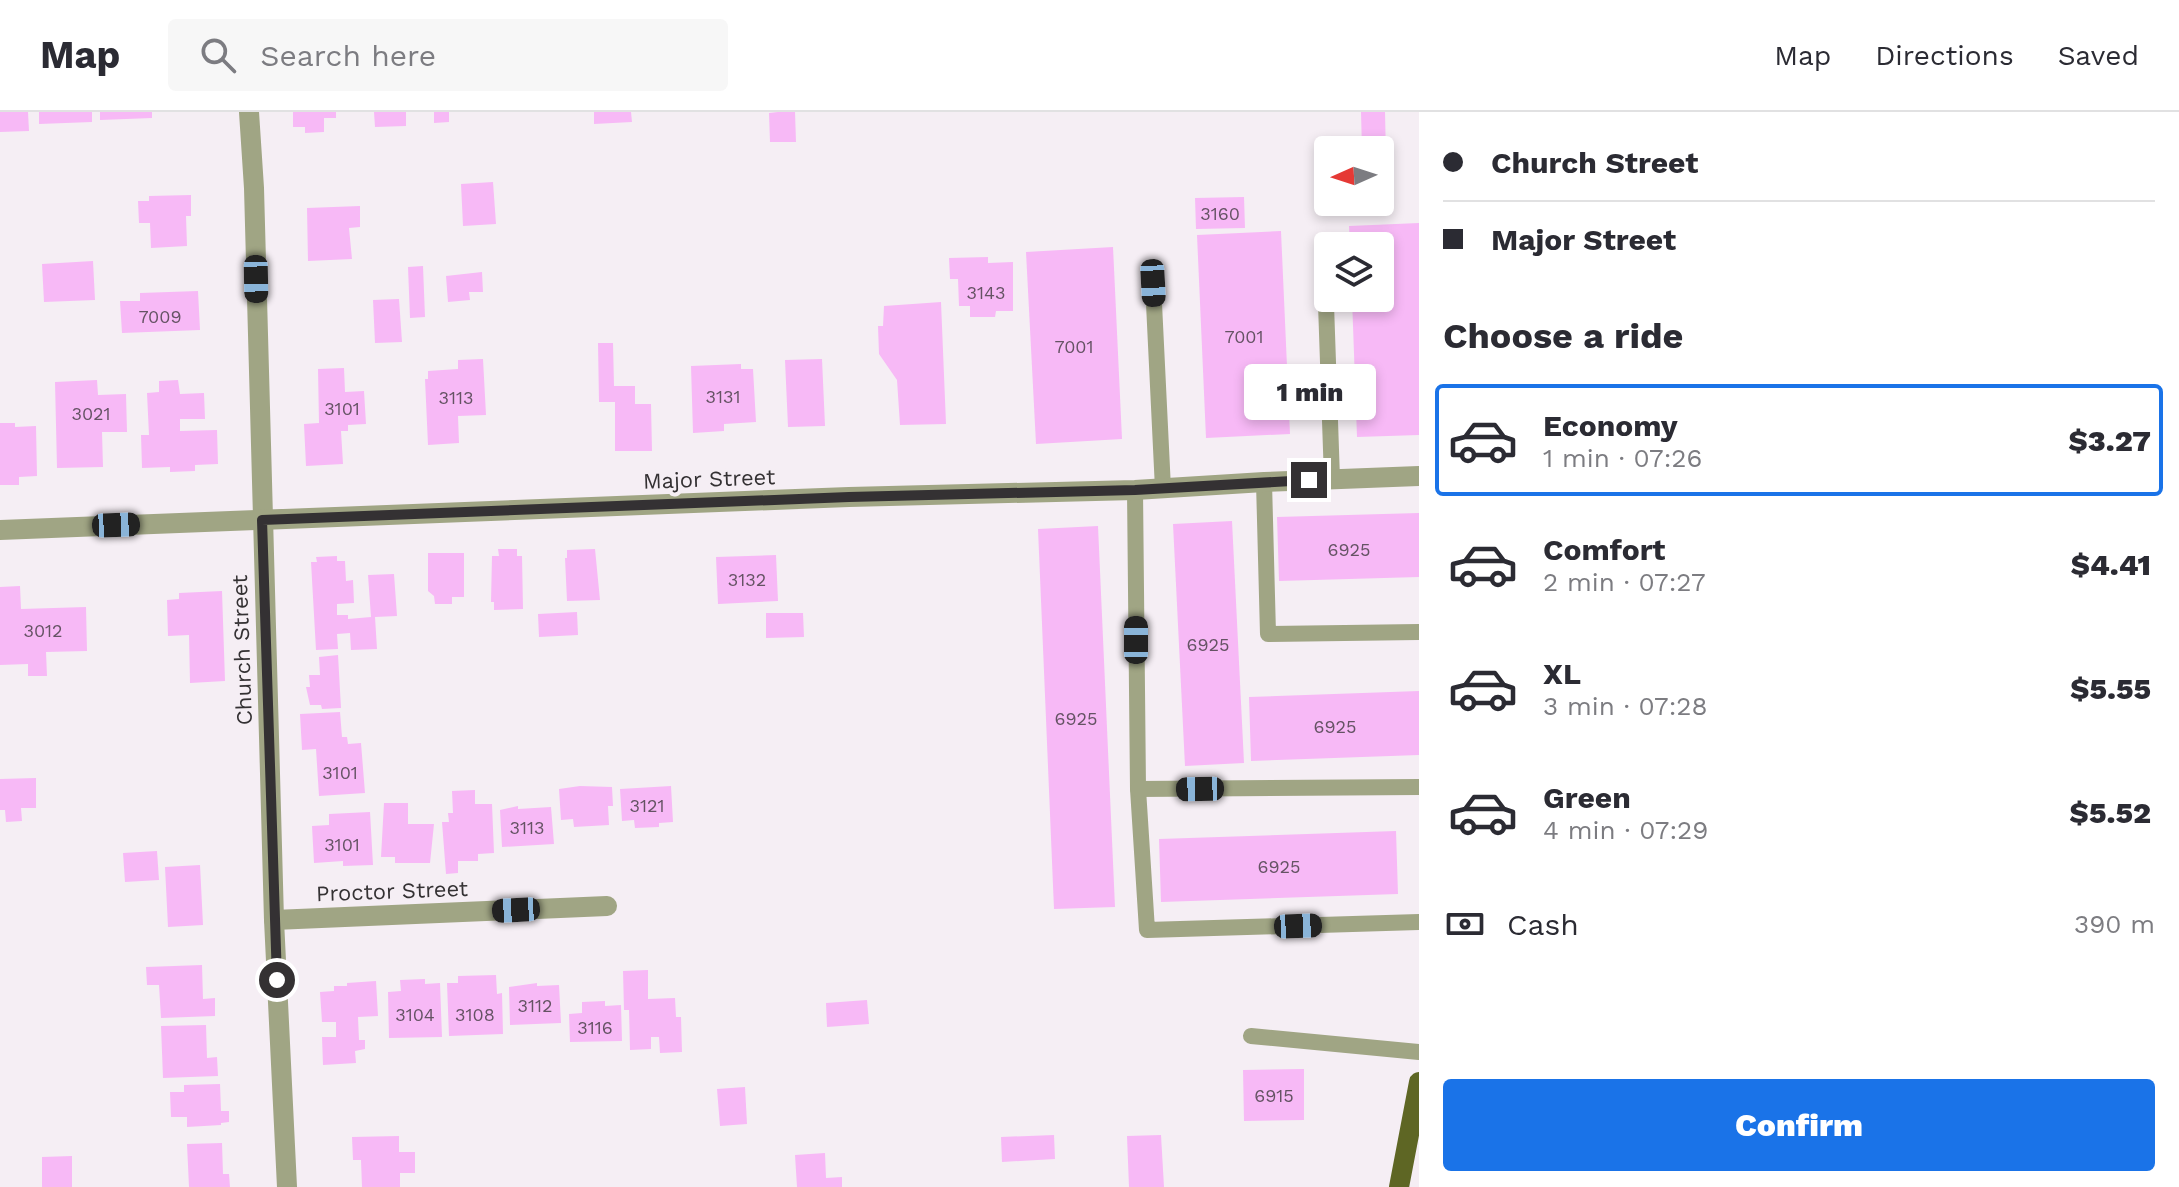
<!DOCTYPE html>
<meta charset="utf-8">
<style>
:root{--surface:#fff;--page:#f7f7f7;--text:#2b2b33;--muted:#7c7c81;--line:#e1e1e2;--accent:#1a73e8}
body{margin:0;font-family:"Work Sans",sans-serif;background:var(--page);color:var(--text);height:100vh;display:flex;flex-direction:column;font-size:30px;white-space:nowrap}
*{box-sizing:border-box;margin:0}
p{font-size:26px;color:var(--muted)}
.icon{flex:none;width:44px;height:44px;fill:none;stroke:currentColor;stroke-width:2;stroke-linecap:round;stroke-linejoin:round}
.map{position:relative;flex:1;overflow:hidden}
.panel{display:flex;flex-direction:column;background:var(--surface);width:760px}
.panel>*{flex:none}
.banner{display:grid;align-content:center;height:176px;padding:0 24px;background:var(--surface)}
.needle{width:52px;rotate:267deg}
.fabs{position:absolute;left:1314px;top:24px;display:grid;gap:16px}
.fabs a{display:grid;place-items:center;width:80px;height:80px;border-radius:8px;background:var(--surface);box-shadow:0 4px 12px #0003;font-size:40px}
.end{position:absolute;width:36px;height:36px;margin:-18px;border:10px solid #343133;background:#fff;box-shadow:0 0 0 4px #fff}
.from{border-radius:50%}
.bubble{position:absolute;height:56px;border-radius:8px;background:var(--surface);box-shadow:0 4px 12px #0003;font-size:26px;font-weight:800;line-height:56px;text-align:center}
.car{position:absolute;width:24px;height:48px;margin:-24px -12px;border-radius:10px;box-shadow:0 0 6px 2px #0007;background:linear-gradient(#222 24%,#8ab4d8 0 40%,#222 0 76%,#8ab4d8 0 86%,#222 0)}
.banner b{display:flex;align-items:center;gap:28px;height:76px;font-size:30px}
.banner b+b{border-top:2px solid var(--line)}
.banner i{width:20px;height:20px;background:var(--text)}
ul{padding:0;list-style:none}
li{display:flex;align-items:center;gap:24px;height:112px;margin:0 16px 12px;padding:0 8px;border:4px solid transparent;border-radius:8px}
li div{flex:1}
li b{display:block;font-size:30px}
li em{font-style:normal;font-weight:800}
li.active{border-color:var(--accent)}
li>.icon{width:72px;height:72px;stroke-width:1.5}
h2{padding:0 24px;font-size:36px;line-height:96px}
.pay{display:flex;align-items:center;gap:20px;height:88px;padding:0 24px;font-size:30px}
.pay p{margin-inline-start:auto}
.action{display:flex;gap:16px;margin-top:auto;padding:16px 24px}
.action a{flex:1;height:92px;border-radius:8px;background:var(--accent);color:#fff;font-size:32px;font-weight:800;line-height:92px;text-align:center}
header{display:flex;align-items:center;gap:48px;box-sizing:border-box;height:112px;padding:0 40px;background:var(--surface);border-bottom:2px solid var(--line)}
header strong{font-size:38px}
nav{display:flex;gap:44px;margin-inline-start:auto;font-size:28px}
.search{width:560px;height:72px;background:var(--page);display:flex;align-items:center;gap:20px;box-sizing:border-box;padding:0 28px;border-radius:8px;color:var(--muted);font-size:30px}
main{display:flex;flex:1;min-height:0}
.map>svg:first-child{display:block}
.building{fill:#f7b9f6}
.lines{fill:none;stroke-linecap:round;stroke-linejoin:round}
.service{stroke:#a0a584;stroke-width:16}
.minor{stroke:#a0a584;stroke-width:20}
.primary{stroke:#5e6624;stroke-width:20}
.route{stroke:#343133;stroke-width:10}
.labels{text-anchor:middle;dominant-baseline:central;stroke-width:8;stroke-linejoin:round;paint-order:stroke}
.number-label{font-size:18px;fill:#655364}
.street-label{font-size:22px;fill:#343133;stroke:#f5eef4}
</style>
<header>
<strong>Map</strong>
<div class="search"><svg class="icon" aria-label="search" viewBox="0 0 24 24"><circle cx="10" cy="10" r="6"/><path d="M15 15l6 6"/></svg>Search here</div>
<nav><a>Map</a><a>Directions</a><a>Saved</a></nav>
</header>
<main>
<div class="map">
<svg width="1419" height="1075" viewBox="0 0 1419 1075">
<rect width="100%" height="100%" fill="#f5eef4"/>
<g class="building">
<path d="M0,0h28l1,19 -29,1z"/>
<path d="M39,0h53v10l-53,2z"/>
<path d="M100,0h52v6l-52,2z"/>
<path d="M293,0h43v6h-12v14l-19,1v-6h-12z"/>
<path d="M374,0h32v14l-31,1z"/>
<path d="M434,0h15v10l-15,1z"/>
<path d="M594,0h37l1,10 -38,2z"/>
<path d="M778,0h17l1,30h-26l-1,-29z"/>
<path d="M1361,0h24l1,45h-6v-7h-18z"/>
<path d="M1380,65h8v37h-40v-12h32z"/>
<path d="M493,70l3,42 -33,2 -2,-42z"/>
<path d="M191,83v21h-5l1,30 -36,2 -1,-25h-11l-1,-22h11v-5z"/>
<path d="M1244,85l1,31 -49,1 -1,-31z"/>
<path d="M360,94v21l-11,1 3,31 -44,2 -1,-53z"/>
<path d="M1419,111v212l-62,2 -5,-139h28v-52h-30l-1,-20z"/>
<path d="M1281,119l9,203 -84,4 -9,-203z"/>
<path d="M1113,135l9,192 -86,5 -10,-192z"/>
<path d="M988,145v6l25,-1v49h-17l-1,6h-25v-11h-11l-1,-27h-8l-1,-21z"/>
<path d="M93,149l2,39 -51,2 -2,-38z"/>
<path d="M423,154l2,51 -15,1 -2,-51z"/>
<path d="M482,160l1,20h-14l1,8 -22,2 -2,-26z"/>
<path d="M198,179l2,39 -78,3 -2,-32h20v-8z"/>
<path d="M399,187l3,43 -27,1 -2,-43z"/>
<path d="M941,190l5,122 -46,1 -3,-45 -18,-26 -1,-28h5l1,-20z"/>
<path d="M598,231h15l1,43h21v18h16l1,47h-37v-49h-16z"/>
<path d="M483,247l3,56 -28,1 1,27 -31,2 -3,-66h3v-8l30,-2v-9z"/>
<path d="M822,247l3,67 -37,1 -3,-67z"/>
<path d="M741,252v5h12l3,53 -32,2v7l-31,2 -2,-67z"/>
<path d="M344,256l1,24 19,-1 2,33 -18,1v6h-7l2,33 -37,2 -2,-42 15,-1 -1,-54z"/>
<path d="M97,268l1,15 28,-1 1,38h-25l1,35 -46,1 -2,-86z"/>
<path d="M178,268l2,14 24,-1 1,26h-25v12l37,-1 1,34 -23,1v6l-25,1v-5l-28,1 -1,-33h8l-2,-42 12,-1v-11z"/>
<path d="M0,311h15v4l21,-1 1,50 -18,1v8h-19z"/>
<path d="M1419,401v64l-140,4 -2,-64z"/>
<path d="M1232,409l12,242 -59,3 -12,-242z"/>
<path d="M1098,414l17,381 -61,2 -16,-380z"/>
<path d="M498,437h19v7h5l1,53 -29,1v-8h-3l1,-46h7z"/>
<path d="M595,437l5,51 -33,1 -2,-43h2v-8z"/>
<path d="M428,441h36v44h-12v7h-17l-1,-8 -6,-5z"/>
<path d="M776,443l2,46 -60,3 -2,-47z"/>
<path d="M337,444v5h8l1,20 7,-1 1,23 -17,1v11h11v4l23,-2 -3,-42 26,-1 3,42 -22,1 2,32 -26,1 -1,-17 -13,1 1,15 -22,1 -5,-88h6l-1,-5z"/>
<path d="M20,474l1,23 65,-2 1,44 -41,1 1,24h-19v-12l-28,1v-78z"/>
<path d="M222,479l3,90 -35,2 -1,-48 -21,1 -1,-36 12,-1v-6z"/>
<path d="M577,500l1,23 -39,2 -1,-23z"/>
<path d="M766,501h37l1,24 -38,1z"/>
<path d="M338,543l3,53 -19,1 -1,-4h-11l-4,-18h4l-1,-12h11l-1,-18z"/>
<path d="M1419,579v64l-168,6 -2,-64z"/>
<path d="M340,600l2,25h5l1,7 13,-1 4,50 -46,3 -3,-47 -14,1 -2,-36z"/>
<path d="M36,666v30h-15l1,13 -16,1 -1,-12h-5v-31z"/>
<path d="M580,674l32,1 1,19h-5l1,19 -35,2 -1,-8 -12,1 -2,-31z"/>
<path d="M671,674l2,36 -14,1v4l-24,1 -1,-8 -12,1 -2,-32z"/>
<path d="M475,678v14h17l2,49 -16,1v7h-20v12l-12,1 -4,-52h7l-1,-9h5l-1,-22z"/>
<path d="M384,691h24v21h26l-4,39h-35v-6h-14z"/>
<path d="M518,694v3l33,-2 3,37 -52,3 -2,-37z"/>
<path d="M370,700l3,53 -30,1v-5l-29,2 -2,-37 17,-1v-11z"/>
<path d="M1396,719l2,63 -237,8 -2,-63z"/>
<path d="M157,739l2,29 -34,2 -2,-29z"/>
<path d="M200,753l3,60 -35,2 -3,-60z"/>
<path d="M202,853l1,34 12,-1v18l-54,2 -2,-33h-12l-1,-18z"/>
<path d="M648,858v29l27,-1 1,19h5l1,35 -22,1 -1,-16h-8v12l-21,1 -1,-40h-5l-1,-39z"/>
<path d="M496,863l1,19 5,-1 1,41 -54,2 -2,-53h11v-7z"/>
<path d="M425,867v5l15,-1 2,54 -53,1 -1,-46 13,-1 -1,-11z"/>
<path d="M376,869l2,35 -20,1 1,23h6v9l-10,2 1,12 -33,2 -1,-28h14v-15h-14l-2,-30 14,-1v-5h13v-3z"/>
<path d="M537,871v3l22,-1 2,38 -51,2 -1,-38z"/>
<path d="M867,888l2,24 -42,3 -1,-24z"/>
<path d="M605,889v5l16,-1 1,36 -52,1 -1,-28 13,-1v-11z"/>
<path d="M206,913l1,33 10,-1 1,19 -55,2 -2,-52z"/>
<path d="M1304,957v51l-60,1 -1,-51z"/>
<path d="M220,972l1,27h8v11l-8,1v2l-34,2v-10h-16l-1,-25h14v-7z"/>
<path d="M745,975l2,37 -27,2 -3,-37z"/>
<path d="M1054,1023l1,24 -53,3 -1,-25z"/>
<path d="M1161,1023l3,52h-35l-2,-51z"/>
<path d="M399,1024v16h16v21h-15v14h-38l-1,-27h-8l-1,-23z"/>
<path d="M222,1031l1,31h6l1,13h-41l-2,-43z"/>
<path d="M825,1041l1,25 16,-1v10h-45l-2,-32z"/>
<path d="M72,1044v31h-30v-30z"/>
</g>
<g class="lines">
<g class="service">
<path d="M1325,163l7,204"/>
<path d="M1153,171l10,206"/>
<path d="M1264,370l4,152 151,-2"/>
<path d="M1135,378l3,299 9,141 272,-8"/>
<path d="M1138,677l281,-2"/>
<path d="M1251,924l168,16"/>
</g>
<g class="minor">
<path d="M249,0l5,76 20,732 13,267"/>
<path d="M0,418l849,-33 286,-7 129,-8 155,-6"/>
<path d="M274,808l333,-14"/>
</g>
<path class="primary" d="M1399,1075l20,-105"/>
</g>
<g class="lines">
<path class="route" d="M277,868l-15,-460 587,-23 286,-7 174,-10"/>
</g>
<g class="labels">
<g class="number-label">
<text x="1220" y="101">3160</text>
<text x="986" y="180">3143</text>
<text x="160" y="204">7009</text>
<text x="1244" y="224">7001</text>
<text x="1074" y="234">7001</text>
<text x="723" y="284">3131</text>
<text x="456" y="285">3113</text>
<text x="342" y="296">3101</text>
<text x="91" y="301">3021</text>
<text x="1349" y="437">6925</text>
<text x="747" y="467">3132</text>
<text x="43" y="518">3012</text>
<text x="1208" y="532">6925</text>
<text x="1076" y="606">6925</text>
<text x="1335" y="614">6925</text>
<text x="340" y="660">3101</text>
<text x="647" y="693">3121</text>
<text x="527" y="715">3113</text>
<text x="342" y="732">3101</text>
<text x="1279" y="754">6925</text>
<text x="535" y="893">3112</text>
<text x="415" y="902">3104</text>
<text x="475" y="902">3108</text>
<text x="595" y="915">3116</text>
<text x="1274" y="983">6915</text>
</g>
<g class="street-label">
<text transform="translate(709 367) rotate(-2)">Major Street</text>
<text transform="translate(242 538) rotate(-92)">Church Street</text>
<text transform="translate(392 779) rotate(-2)">Proctor Street</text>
</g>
</g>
</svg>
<div class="fabs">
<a><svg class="needle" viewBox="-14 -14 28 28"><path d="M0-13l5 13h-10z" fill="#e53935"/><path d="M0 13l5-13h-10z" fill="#7c7c81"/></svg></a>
<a><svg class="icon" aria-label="layers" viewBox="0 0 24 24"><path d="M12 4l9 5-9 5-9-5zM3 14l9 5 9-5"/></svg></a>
</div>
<i class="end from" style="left:277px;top:868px"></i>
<i class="end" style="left:1309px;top:368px"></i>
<div class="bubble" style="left:1244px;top:252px;width:132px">1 min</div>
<i class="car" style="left:256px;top:167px;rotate:179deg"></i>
<i class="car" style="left:1153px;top:171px;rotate:177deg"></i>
<i class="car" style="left:116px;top:413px;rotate:88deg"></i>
<i class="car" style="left:1136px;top:528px;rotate:0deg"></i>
<i class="car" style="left:1200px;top:677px;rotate:269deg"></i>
<i class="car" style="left:516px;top:798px;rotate:267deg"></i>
<i class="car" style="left:1298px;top:814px;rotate:88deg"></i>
</div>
<section class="panel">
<div class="banner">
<b><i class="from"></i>Church Street</b>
<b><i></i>Major Street</b>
</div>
<h2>Choose a ride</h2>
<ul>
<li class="active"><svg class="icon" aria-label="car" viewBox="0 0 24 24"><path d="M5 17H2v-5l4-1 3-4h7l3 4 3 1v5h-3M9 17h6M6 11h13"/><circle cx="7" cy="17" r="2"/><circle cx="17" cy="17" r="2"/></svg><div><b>Economy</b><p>1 min · 07:26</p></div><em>$3.27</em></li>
<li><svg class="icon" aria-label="car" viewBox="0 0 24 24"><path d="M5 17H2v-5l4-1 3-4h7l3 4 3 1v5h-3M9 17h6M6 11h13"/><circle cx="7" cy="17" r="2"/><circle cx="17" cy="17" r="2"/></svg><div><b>Comfort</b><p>2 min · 07:27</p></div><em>$4.41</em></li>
<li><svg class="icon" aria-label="car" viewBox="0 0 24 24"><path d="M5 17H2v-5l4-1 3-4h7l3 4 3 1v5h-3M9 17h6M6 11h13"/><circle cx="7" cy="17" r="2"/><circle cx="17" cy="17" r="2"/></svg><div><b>XL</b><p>3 min · 07:28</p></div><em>$5.55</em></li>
<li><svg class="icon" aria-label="car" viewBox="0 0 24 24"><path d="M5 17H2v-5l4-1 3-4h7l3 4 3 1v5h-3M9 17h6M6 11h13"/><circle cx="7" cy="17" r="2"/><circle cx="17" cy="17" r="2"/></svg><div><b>Green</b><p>4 min · 07:29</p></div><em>$5.52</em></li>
</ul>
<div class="pay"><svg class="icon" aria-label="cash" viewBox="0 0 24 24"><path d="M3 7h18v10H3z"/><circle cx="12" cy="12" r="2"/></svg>Cash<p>390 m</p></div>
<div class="action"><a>Confirm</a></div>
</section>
</main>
